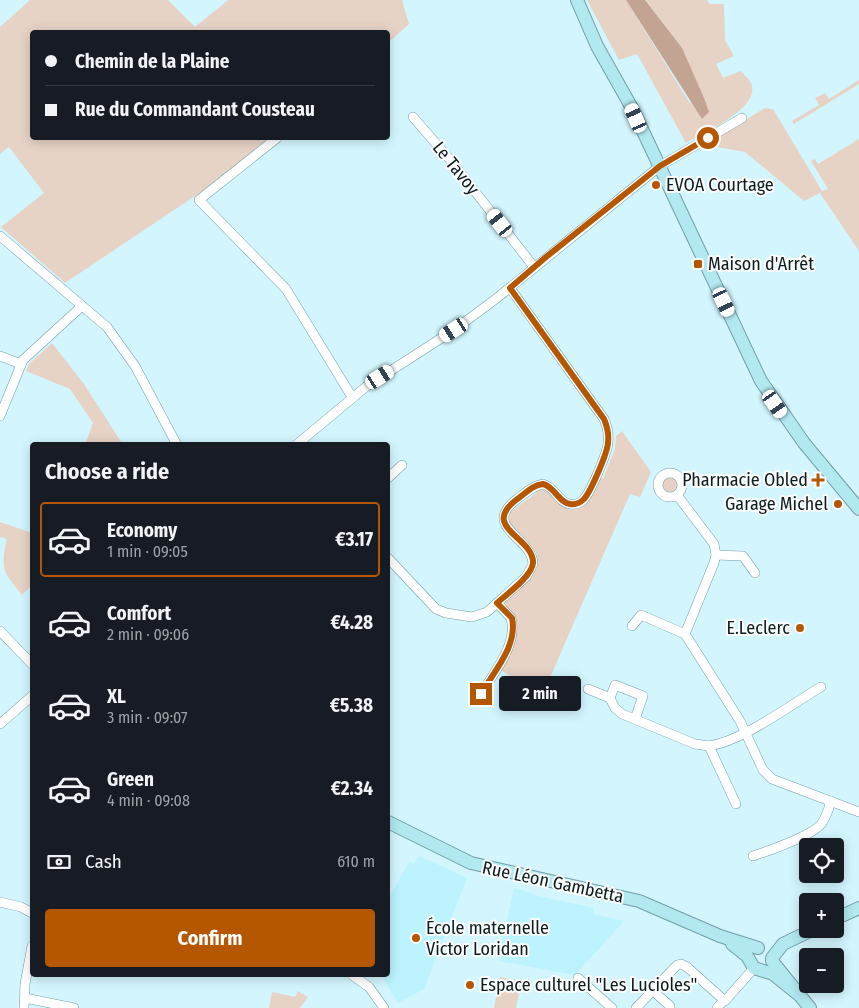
<!DOCTYPE html>
<meta charset="utf-8">
<style>
:root{--surface:#171b24;--page:#242831;--text:#f1f3f6;--muted:#9ea1a6;--line:#363941;--accent:#b55701}
body{margin:0;font-family:"Fira Sans Condensed",sans-serif;background:var(--page);color:var(--text);height:100vh;display:flex;flex-direction:column;font-size:19px;white-space:nowrap}
*{box-sizing:border-box;margin:0}
p{font-size:16px;color:var(--muted)}
.icon{flex:none;width:28px;height:28px;fill:none;stroke:currentColor;stroke-width:2;stroke-linecap:round;stroke-linejoin:round}
.map{position:relative;flex:1;overflow:hidden}
.details{position:absolute;left:30px;top:442px;width:360px;height:535px;display:flex;flex-direction:column;background:var(--surface);border-radius:5px;box-shadow:0 2px 12px #0003}
.details>*{flex:none}
.banner{position:absolute;left:30px;top:30px;width:360px;height:110px;border-radius:5px;box-shadow:0 2px 12px #0003;display:grid;align-content:center;height:110px;padding:0 15px;background:var(--surface)}
.tools{position:absolute;left:799px;top:838px;display:grid;gap:10px}
.tools a{display:grid;place-items:center;width:45px;height:45px;border-radius:5px;background:var(--surface);box-shadow:0 2px 12px #0003;font-size:25px}
.end{position:absolute;width:22px;height:22px;margin:-11px;border:6px solid #b55701;background:#fff;box-shadow:0 0 0 2px #fff}
.from{border-radius:50%}
.bubble{position:absolute;height:35px;border-radius:5px;background:var(--surface);box-shadow:0 2px 12px #0003;font-size:16px;font-weight:700;line-height:35px;text-align:center}
.car{position:absolute;width:15px;height:30px;margin:-15px -8px;border-radius:6px;box-shadow:0 0 4px 1px #0007;background:linear-gradient(#fff 24%,#345 0 40%,#fff 0 76%,#345 0 86%,#fff 0)}
.banner b{display:flex;align-items:center;gap:18px;height:48px;font-size:19px}
.banner b+b{border-top:1px solid var(--line)}
.banner i{width:12px;height:12px;background:var(--text)}
ul{padding:0;list-style:none}
li{display:flex;align-items:center;gap:15px;height:75px;margin:0 10px 8px;padding:0 5px;border:2px solid transparent;border-radius:5px}
li div{flex:1}
li b{display:block;font-size:19px}
li em{font-style:normal;font-weight:700}
li.current{border-color:var(--accent)}
li>.icon{width:45px;height:45px;stroke-width:1.5}
h2{padding:0 15px;font-size:22px;line-height:60px}
.pay{display:flex;align-items:center;gap:12px;height:55px;padding:0 15px;font-size:19px}
.pay p{margin-inline-start:auto}
.button{display:flex;gap:10px;margin-top:auto;padding:10px 15px}
.button a{flex:1;height:58px;border-radius:5px;background:var(--accent);color:#fff;font-size:20px;font-weight:700;line-height:58px;text-align:center}
.map>svg:first-child{display:block}
.built{fill:#bcf3fe}
.green{fill:#e7d2c6}
.forest{fill:#c3a391}
.lines{fill:none;stroke-linecap:round;stroke-linejoin:round}
.street-casing{stroke:#739ea6;stroke-width:10}
.secondary-casing{stroke:#739ea6;stroke-width:14}
.street{stroke:#fff;stroke-width:9}
.secondary{stroke:#b2e8f0;stroke-width:12}
.route{stroke:#b55701;stroke-width:6}
.poi-dot{fill:#b55701;stroke:#fcfcfc;stroke-width:2}
.labels{text-anchor:middle;dominant-baseline:central;stroke-width:4;stroke-linejoin:round;paint-order:stroke}
.street-label{font-size:18px;fill:#0b1c20;stroke:#fcfcfc}
.poi-label{font-size:18px;fill:#0b1c20;stroke:#fcfcfc;text-anchor:start}
</style>
<div class="map">
<svg width="859" height="1008" viewBox="0 0 859 1008">
<rect width="100%" height="100%" fill="#d3f6fe"/>
<g class="built">
<path d="M419,856l48,22 -43,111 -26,14 -17,-28h7v-75l21,-38 5,2z"/>
<path d="M514,888l19,5v2l61,13 -1,6 31,7 -49,54 -77,-14z"/>
</g>
<g class="green">
<path d="M30,0h138l27,27 33,-27h174l7,24 -21,19v-11h-356v106h238l-69,54 -136,91 -64,-56 43,-34 -35,-46 -9,7v-127z"/>
<path d="M587,0h39l65,105 -9,-57 -37,-48h62l3,4h14l1,36 9,16 -18,8 7,14 18,-7c3,4 8,8 10,12 11,25 -48,50 -65,60l-49,-89 -18,6z"/>
<path d="M859,80v4l-65,40 -2,-3 27,-16 -4,-7 10,-5 4,6z"/>
<path d="M765,108l8,1 49,82 6,-2 -17,-28 4,-2 3,5 41,-25v112l-39,-58 -16,8 -59,-49 -40,-7z"/>
<path d="M52,343l32,41 39,61h-38l8,-22 -23,-34 -44,-18 3,-7z"/>
<path d="M622,431l29,41 -11,25 -10,-3 -88,202 -43,-27c7,-12 20,-28 17,-43 -2,-9 -11,-15 -11,-25 12,-12 41,-30 30,-50 -6,-10 -17,-18 -24,-26l-3,-4v-7l32,-24c11,-1 14,9 21,15 20,17 32,-15 38,-27l4,1 12,-30 1,-13z"/>
<circle cx="670" cy="484" r="10"/>
<path d="M0,522l32,11v52l-10,10c-19,-24 -22,-25 -15,-56l-7,-2z"/>
<path d="M500,977l21,4 -5,27h-22z"/>
<path d="M298,991l10,6 -8,11h-31l3,-16 23,5z"/>
</g>
<path class="forest" d="M626,0h19l37,48 22,50 5,14 -7,7z"/>
<g class="lines">
<defs>
<g id="street">
<path d="M413,117l39,45 82,105"/>
<path d="M277,138l-78,62 87,89 66,108"/>
<path d="M0,236l107,91 28,39 42,79"/>
<path d="M0,356l21,8"/>
<path d="M0,416l23,-56 59,-54"/>
<path d="M296,445l71,-59 87,-56 43,-32 163,-132 82,-48"/>
<circle cx="670" cy="485" r="12"/>
<path d="M388,478l14,-13"/>
<path d="M677,495l37,49 2,11 -2,8 -29,71 55,87 23,49 9,9 87,33"/>
<path d="M716,555l27,1 12,17"/>
<path d="M388,558l48,51 10,4 26,4 15,-5 39,-35 7,-13c0,-26 -52,-37 -17,-64 8,-6 16,-14 27,-16 12,3 16,19 27,20 6,1 11,-1 14,-5 7,-8 24,-47 24,-57 1,-8 -1,-16 -4,-23l-94,-131"/>
<path d="M632,626l9,-11 44,19"/>
<path d="M0,631l32,33"/>
<path d="M588,689l22,9"/>
<path d="M481,694c13,-22 37,-49 30,-76l-14,-15"/>
<path d="M635,719l8,-23 -28,-11 -5,13 5,10 7,6 73,30 14,2"/>
<path d="M0,724l32,-28"/>
<path d="M736,804l-27,-58c34,-5 81,-41 112,-59"/>
<path d="M753,856c15,-5 61,-21 69,-33 4,-6 7,-15 9,-22"/>
<path d="M0,902l21,5 11,6"/>
<path d="M352,975l17,12 15,21"/>
<path d="M578,978l34,30"/>
<path d="M652,990l18,16"/>
<path d="M25,998l49,10"/>
<path d="M24,1008l1,-24 7,-38"/>
<path d="M636,1008l41,-43 4,-1 6,3 38,34 29,-33"/>
<path d="M717,1008l7,-8"/>
</g>
<g id="secondary">
<path d="M577,0l20,46 35,62 129,273 43,62 55,66"/>
<path d="M388,822l83,41 168,38 81,35 38,12"/>
<path d="M835,919l24,-11"/>
<path d="M732,944l15,12 7,12 19,6 25,20"/>
<path d="M772,958l11,-14 31,-15"/>
<path d="M772,961l38,47"/>
</g>
</defs>
<use href="#street" class="street-casing"/>
<use href="#secondary" class="secondary-casing"/>
<use href="#street" class="street"/>
<use href="#secondary" class="secondary"/>
</g>
<g class="lines">
<path class="route" d="M481,694c13,-23 37,-48 31,-76l-15,-15c10,-9 35,-27 36,-40 1,-26 -53,-35 -17,-63 9,-6 16,-15 27,-16 12,3 16,19 27,20 6,1 11,-2 14,-5 7,-8 24,-47 24,-57 1,-8 -1,-16 -4,-23l-94,-131 36,-31 114,-91 48,-28"/>
</g>
<g class="poi-dot">
<circle cx="656" cy="185" r="5"/>
<rect x="693" y="259" width="10" height="10" rx="2.5"/>
<path d="M815.5 472.5h5v5h5v5h-5v5h-5v-5h-5v-5h5z"/>
<circle cx="838" cy="504" r="5"/>
<circle cx="800" cy="628" r="5"/>
<circle cx="416" cy="938" r="5"/>
<circle cx="470" cy="985" r="5"/>
</g>
<g class="labels">
<g class="street-label">
<text transform="translate(456 168) rotate(51)">Le Tavoy</text>
<text transform="translate(553 882) rotate(12)">Rue Léon Gambetta</text>
</g>
<g class="poi-label">
<text x="666" y="185">EVOA Courtage</text>
<text x="708" y="264">Maison d'Arrêt</text>
<text x="808" y="480" text-anchor="end">Pharmacie Obled</text>
<text x="828" y="504" text-anchor="end">Garage Michel</text>
<text x="790" y="628" text-anchor="end">E.Leclerc</text>
<text x="426" y="928">École maternelle<tspan x="426" dy="21">Victor Loridan</tspan></text>
<text x="480" y="985">Espace culturel "Les Lucioles"</text>
</g>
</g>
</svg>
<div class="tools">
<a><svg class="icon" aria-label="locate" viewBox="0 0 24 24"><circle cx="12" cy="12" r="6"/><path d="M12 2v4M12 18v4M2 12h4M18 12h4"/></svg></a>
<a>+</a>
<a>−</a>
</div>
<i class="end from" style="left:708px;top:138px"></i>
<i class="end" style="left:481px;top:694px"></i>
<div class="bubble" style="left:499px;top:676px;width:82px">2 min</div>
<i class="car" style="left:636px;top:118px;rotate:336deg"></i>
<i class="car" style="left:500px;top:223px;rotate:322deg"></i>
<i class="car" style="left:724px;top:302px;rotate:155deg"></i>
<i class="car" style="left:454px;top:330px;rotate:237deg"></i>
<i class="car" style="left:380px;top:377px;rotate:57deg"></i>
<i class="car" style="left:775px;top:404px;rotate:145deg"></i>
<div class="banner">
<b><i class="from"></i>Chemin de la Plaine</b>
<b><i></i>Rue du Commandant Cousteau</b>
</div>
<section class="details">
<h2>Choose a ride</h2>
<ul>
<li class="current"><svg class="icon" aria-label="car" viewBox="0 0 24 24"><path d="M5 17H2v-5l4-1 3-4h7l3 4 3 1v5h-3M9 17h6M6 11h13"/><circle cx="7" cy="17" r="2"/><circle cx="17" cy="17" r="2"/></svg><div><b>Economy</b><p>1 min · 09:05</p></div><em>€3.17</em></li>
<li><svg class="icon" aria-label="car" viewBox="0 0 24 24"><path d="M5 17H2v-5l4-1 3-4h7l3 4 3 1v5h-3M9 17h6M6 11h13"/><circle cx="7" cy="17" r="2"/><circle cx="17" cy="17" r="2"/></svg><div><b>Comfort</b><p>2 min · 09:06</p></div><em>€4.28</em></li>
<li><svg class="icon" aria-label="car" viewBox="0 0 24 24"><path d="M5 17H2v-5l4-1 3-4h7l3 4 3 1v5h-3M9 17h6M6 11h13"/><circle cx="7" cy="17" r="2"/><circle cx="17" cy="17" r="2"/></svg><div><b>XL</b><p>3 min · 09:07</p></div><em>€5.38</em></li>
<li><svg class="icon" aria-label="car" viewBox="0 0 24 24"><path d="M5 17H2v-5l4-1 3-4h7l3 4 3 1v5h-3M9 17h6M6 11h13"/><circle cx="7" cy="17" r="2"/><circle cx="17" cy="17" r="2"/></svg><div><b>Green</b><p>4 min · 09:08</p></div><em>€2.34</em></li>
</ul>
<div class="pay"><svg class="icon" aria-label="cash" viewBox="0 0 24 24"><path d="M3 7h18v10H3z"/><circle cx="12" cy="12" r="2"/></svg>Cash<p>610 m</p></div>
<div class="button"><a>Confirm</a></div>
</section>
</div>
